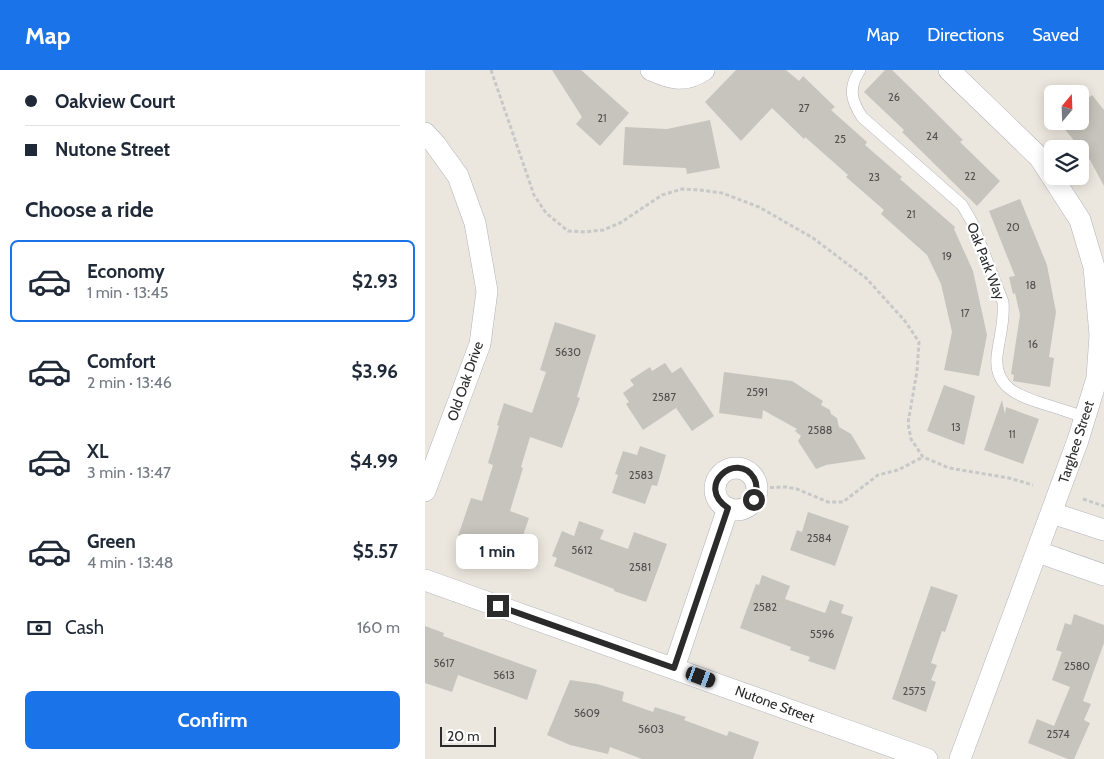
<!DOCTYPE html>
<meta charset="utf-8">
<style>
:root{--surface:#fff;--page:#f2f2f3;--text:#1f2937;--muted:#747a83;--line:#e0e1e3;--accent:#1a73e8}
body{margin:0;font-family:Cabin,sans-serif;background:var(--page);color:var(--text);height:100vh;display:flex;flex-direction:column;font-size:19px;white-space:nowrap}
*{box-sizing:border-box;margin:0}
p{font-size:16px;color:var(--muted)}
.icon{flex:none;width:28px;height:28px;fill:none;stroke:currentColor;stroke-width:2;stroke-linecap:round;stroke-linejoin:round}
.map{position:relative;flex:1;overflow:hidden}
.side{display:flex;flex-direction:column;background:var(--surface);width:425px}
.side>*{flex:none}
.banner{display:grid;align-content:center;height:110px;padding:0 25px;background:var(--surface)}
.needle{width:32px;rotate:19deg}
.controls{position:absolute;left:619px;top:15px;display:grid;gap:10px}
.controls a{display:grid;place-items:center;width:45px;height:45px;border-radius:8px;background:var(--surface);box-shadow:0 2px 12px #0003;font-size:25px}
.scale{position:absolute;left:15px;bottom:12px;width:56px;box-sizing:border-box;padding-left:5px;border:2px solid #2b2b2b;border-top:0;font-size:14px;line-height:18px;white-space:nowrap;color:#2b2b2b;-webkit-text-stroke:4px #fff;paint-order:stroke}
.end{position:absolute;width:22px;height:22px;margin:-11px;border:6px solid #2b2b2b;background:#fff;box-shadow:0 0 0 2px #fff}
.from{border-radius:50%}
.bubble{position:absolute;height:35px;border-radius:8px;background:var(--surface);box-shadow:0 2px 12px #0003;font-size:16px;font-weight:800;line-height:35px;text-align:center}
.car{position:absolute;width:15px;height:30px;margin:-15px -8px;border-radius:6px;box-shadow:0 0 4px 1px #0007;background:linear-gradient(#222 24%,#8ab4d8 0 40%,#222 0 76%,#8ab4d8 0 86%,#222 0)}
.banner b{display:flex;align-items:center;gap:18px;height:48px;font-size:19px}
.banner b+b{border-top:1px solid var(--line)}
.banner i{width:12px;height:12px;background:var(--text)}
ul{padding:0;list-style:none}
li{display:flex;align-items:center;gap:15px;height:82px;margin:0 10px 8px;padding:0 15px;border:2px solid transparent;border-radius:8px}
li div{flex:1}
li b{display:block;font-size:19px}
li em{font-style:normal;font-weight:800}
li.on{border-color:var(--accent)}
li>.icon{width:45px;height:45px;stroke-width:1.5}
h2{padding:0 25px;font-size:22px;line-height:60px}
.pay{display:flex;align-items:center;gap:12px;height:55px;padding:0 25px;font-size:19px}
.pay p{margin-inline-start:auto}
.button{display:flex;gap:10px;margin-top:auto;padding:10px 25px}
.button a{flex:1;height:58px;border-radius:8px;background:var(--accent);color:#fff;font-size:20px;font-weight:800;line-height:58px;text-align:center}
header{display:flex;align-items:center;gap:30px;box-sizing:border-box;height:70px;padding:0 25px;background:var(--accent);color:#fff}
header strong{font-size:24px}
nav{display:flex;gap:28px;margin-inline-start:auto;font-size:18px}
main{display:flex;flex:1;min-height:0}
.map>svg:first-child{display:block}
.building{fill:#c7c4bd}
.lines{fill:none;stroke-linecap:round;stroke-linejoin:round}
.lane-casing{stroke:#b1b2bd;stroke-width:12}
.street-casing{stroke:#b1b2bd;stroke-width:22}
.path{stroke:#c8c8c8;stroke-width:3;stroke-dasharray:4 2.5;stroke-linecap:butt}
.lane{stroke:#fff;stroke-width:11}
.street{stroke:#fff;stroke-width:21}
.route{stroke:#2b2b2b;stroke-width:6}
.labels{text-anchor:middle;dominant-baseline:central;stroke-width:4.5;stroke-linejoin:round;paint-order:stroke}
.number-label{font-size:11px;fill:#525150}
.street-label{font-size:14px;fill:#2b2b2b;stroke:#fff}
</style>
<header>
<strong>Map</strong>
<nav><a>Map</a><a>Directions</a><a>Saved</a></nav>
</header>
<main>
<section class="side">
<div class="banner">
<b><i class="from"></i>Oakview Court</b>
<b><i></i>Nutone Street</b>
</div>
<h2>Choose a ride</h2>
<ul>
<li class="on"><svg class="icon" aria-label="car" viewBox="0 0 24 24"><path d="M5 17H2v-5l4-1 3-4h7l3 4 3 1v5h-3M9 17h6M6 11h13"/><circle cx="7" cy="17" r="2"/><circle cx="17" cy="17" r="2"/></svg><div><b>Economy</b><p>1 min · 13:45</p></div><em>$2.93</em></li>
<li><svg class="icon" aria-label="car" viewBox="0 0 24 24"><path d="M5 17H2v-5l4-1 3-4h7l3 4 3 1v5h-3M9 17h6M6 11h13"/><circle cx="7" cy="17" r="2"/><circle cx="17" cy="17" r="2"/></svg><div><b>Comfort</b><p>2 min · 13:46</p></div><em>$3.96</em></li>
<li><svg class="icon" aria-label="car" viewBox="0 0 24 24"><path d="M5 17H2v-5l4-1 3-4h7l3 4 3 1v5h-3M9 17h6M6 11h13"/><circle cx="7" cy="17" r="2"/><circle cx="17" cy="17" r="2"/></svg><div><b>XL</b><p>3 min · 13:47</p></div><em>$4.99</em></li>
<li><svg class="icon" aria-label="car" viewBox="0 0 24 24"><path d="M5 17H2v-5l4-1 3-4h7l3 4 3 1v5h-3M9 17h6M6 11h13"/><circle cx="7" cy="17" r="2"/><circle cx="17" cy="17" r="2"/></svg><div><b>Green</b><p>4 min · 13:48</p></div><em>$5.57</em></li>
</ul>
<div class="pay"><svg class="icon" aria-label="cash" viewBox="0 0 24 24"><path d="M3 7h18v10H3z"/><circle cx="12" cy="12" r="2"/></svg>Cash<p>160 m</p></div>
<div class="button"><a>Confirm</a></div>
</section>
<div class="map">
<svg width="679" height="689" viewBox="0 0 679 689">
<rect width="100%" height="100%" fill="#ece7de"/>
<g class="building">
<path d="M127,0h29l48,43 -29,33 -24,-22 6,-7z"/>
<path d="M311,0h50l13,11 4,-5 32,31 -4,3 36,32 -2,3 37,32 -2,2 55,48 -1,2 19,42 14,64 -8,41 -35,-6 8,-38 -11,-48 -14,-29 -46,-41 3,-4 -38,-33 2,-2 -43,-38 -1,2 -32,-31 -31,33 -36,-39z"/>
<path d="M460,0h7l33,32 38,38 -3,2 40,39 -23,25 -75,-74 2,-2 -40,-38z"/>
<path d="M667,25l12,15v76l-14,-26 -32,-39h22v-16z"/>
<path d="M285,50l10,48 -33,6 -1,-6 -63,-3 2,-38 42,2z"/>
<path d="M595,129l27,66 9,47 -7,45 5,1 -4,29 -37,-6 1,-6 -3,-1 9,-59 -5,-22 -2,1 -4,-17 6,-1 -26,-65z"/>
<path d="M130,252l41,13 -19,62 3,1 -18,50 -32,-11 -9,30 2,1 -13,43 19,7 -12,35 -22,-7 -1,4 -36,-14 13,-38 11,3 11,-36 -5,-2 11,-37 -2,-1 7,-22 28,10 14,-41 -6,-2z"/>
<path d="M240,293l7,10 9,-6 33,49 -22,15 -16,-23 -33,22 -17,-26 3,-2 -6,-9 11,-8 -4,-5 20,-13 2,4z"/>
<path d="M299,302l68,9 31,20 -2,4 9,5 1,4 6,4 2,9 12,7 15,25 -40,6 -10,4 -18,-28 3,-5 -6,-5 2,-2 -34,-19 -1,9 -43,-6z"/>
<path d="M519,315l31,11 -11,49 -37,-14z"/>
<path d="M577,330l3,14 1,-7 33,12 -16,45 -39,-14z"/>
<path d="M215,376l26,9 -9,31 -5,-1 -7,19 -33,-11 6,-18 -3,-1 8,-23 14,4z"/>
<path d="M383,442l41,14 -14,40 -45,-16 7,-20 5,2z"/>
<path d="M154,451l25,9 -4,9 28,10 6,-17 33,12 -21,58 -32,-11v-2l-60,-23 3,-8 -5,-2 10,-25 12,5z"/>
<path d="M337,505l28,11 -5,13 40,14 5,-13 14,5 -3,8 12,4 -18,53 -27,-9 2,-4 -20,-7 1,-3 -51,-19 16,-44 3,1z"/>
<path d="M506,516l27,9 -13,37 -3,-1 -11,32 6,2 -6,15 5,2 -10,30 -34,-13z"/>
<path d="M649,544l30,11v18l-21,58 8,3 -7,16 6,3 -16,36h-6l-40,-16 9,-24 17,7 16,-39 -18,-7 10,-28 -6,-2 9,-27 6,2z"/>
<path d="M0,556l19,7 -1,3 94,34 -10,30 -69,-25 -6,17 -27,-9z"/>
<path d="M145,610l27,4 27,8 -2,9 31,11 2,-5 31,10 -2,3 43,16 2,-5 30,11 -6,17h-111l-32,-12 -2,7 -38,-9 -23,-10z"/>
</g>
<g class="lines">
<defs>
<path id="lane" d="M435,0c-12,18 -9,30 2,47l100,88 10,17 31,80c2,19 -4,36 -6,54 -3,32 22,40 47,48 14,4 27,9 41,13"/>
<g id="street">
<path d="M226,0c20,9 34,13 53,0"/>
<path d="M524,0l91,88 40,62 14,47 6,68 -3,43 -19,62 -118,319"/>
<path d="M0,63l10,11 23,32 17,47 12,68 -7,53 -55,147"/>
<circle cx="311" cy="419" r="21"/>
<path d="M627,443l52,17"/>
<path d="M613,482l66,23"/>
<path d="M0,510l502,179"/>
<path d="M249,598l54,-160"/>
</g>
</defs>
<use href="#lane" class="lane-casing"/>
<use href="#street" class="street-casing"/>
<g class="path">
<path d="M66,0l43,125 12,18 22,18 17,1 18,-2 17,-7 42,-28 20,-6 18,1 22,3 37,14 54,31 53,40 39,43 14,21 -2,29 -9,52 3,16 12,18 26,11 60,10 24,7"/>
<path d="M332,418l29,-1 11,2 31,13h15l35,-27 20,-5 25,-13"/>
<path d="M658,429l21,7"/>
</g>
<use href="#lane" class="lane"/>
<use href="#street" class="street"/>
</g>
<g class="lines">
<path class="route" d="M73,536l176,62 54,-160c-34,-22 9,-58 26,-30 4,7 3,14 0,22"/>
</g>
<g class="labels">
<g class="number-label">
<text x="469" y="27">26</text>
<text x="379" y="38">27</text>
<text x="177" y="48">21</text>
<text x="507" y="66">24</text>
<text x="415" y="69">25</text>
<text x="545" y="106">22</text>
<text x="449" y="107">23</text>
<text x="486" y="144">21</text>
<text x="588" y="157">20</text>
<text x="522" y="186">19</text>
<text x="606" y="215">18</text>
<text x="540" y="243">17</text>
<text x="608" y="274">16</text>
<text x="143" y="282">5630</text>
<text x="332" y="322">2591</text>
<text x="239" y="327">2587</text>
<text x="531" y="357">13</text>
<text x="395" y="360">2588</text>
<text x="587" y="364">11</text>
<text x="216" y="405">2583</text>
<text x="394" y="468">2584</text>
<text x="157" y="480">5612</text>
<text x="215" y="497">2581</text>
<text x="340" y="537">2582</text>
<text x="397" y="564">5596</text>
<text x="19" y="593">5617</text>
<text x="652" y="596">2580</text>
<text x="79" y="605">5613</text>
<text x="489" y="621">2575</text>
<text x="162" y="643">5609</text>
<text x="226" y="659">5603</text>
<text x="633" y="664">2574</text>
</g>
<g class="street-label">
<text transform="translate(561 191) rotate(69)">Oak Park Way</text>
<text transform="translate(40 311) rotate(-71)">Old Oak Drive</text>
<text transform="translate(651 372) rotate(-72)">Targhee Street</text>
<text transform="translate(350 634) rotate(20)">Nutone Street</text>
</g>
</g>
</svg>
<div class="controls">
<a><svg class="needle" viewBox="-14 -14 28 28"><path d="M0-13l5 13h-10z" fill="#e53935"/><path d="M0 13l5-13h-10z" fill="#747a83"/></svg></a>
<a><svg class="icon" aria-label="layers" viewBox="0 0 24 24"><path d="M12 4l9 5-9 5-9-5zM3 14l9 5 9-5"/></svg></a>
</div>
<div class="scale">20 m</div>
<i class="end from" style="left:329px;top:430px"></i>
<i class="end" style="left:73px;top:536px"></i>
<div class="bubble" style="left:31px;top:464px;width:82px">1 min</div>
<i class="car" style="left:276px;top:607px;rotate:110deg"></i>
</div>
</main>
